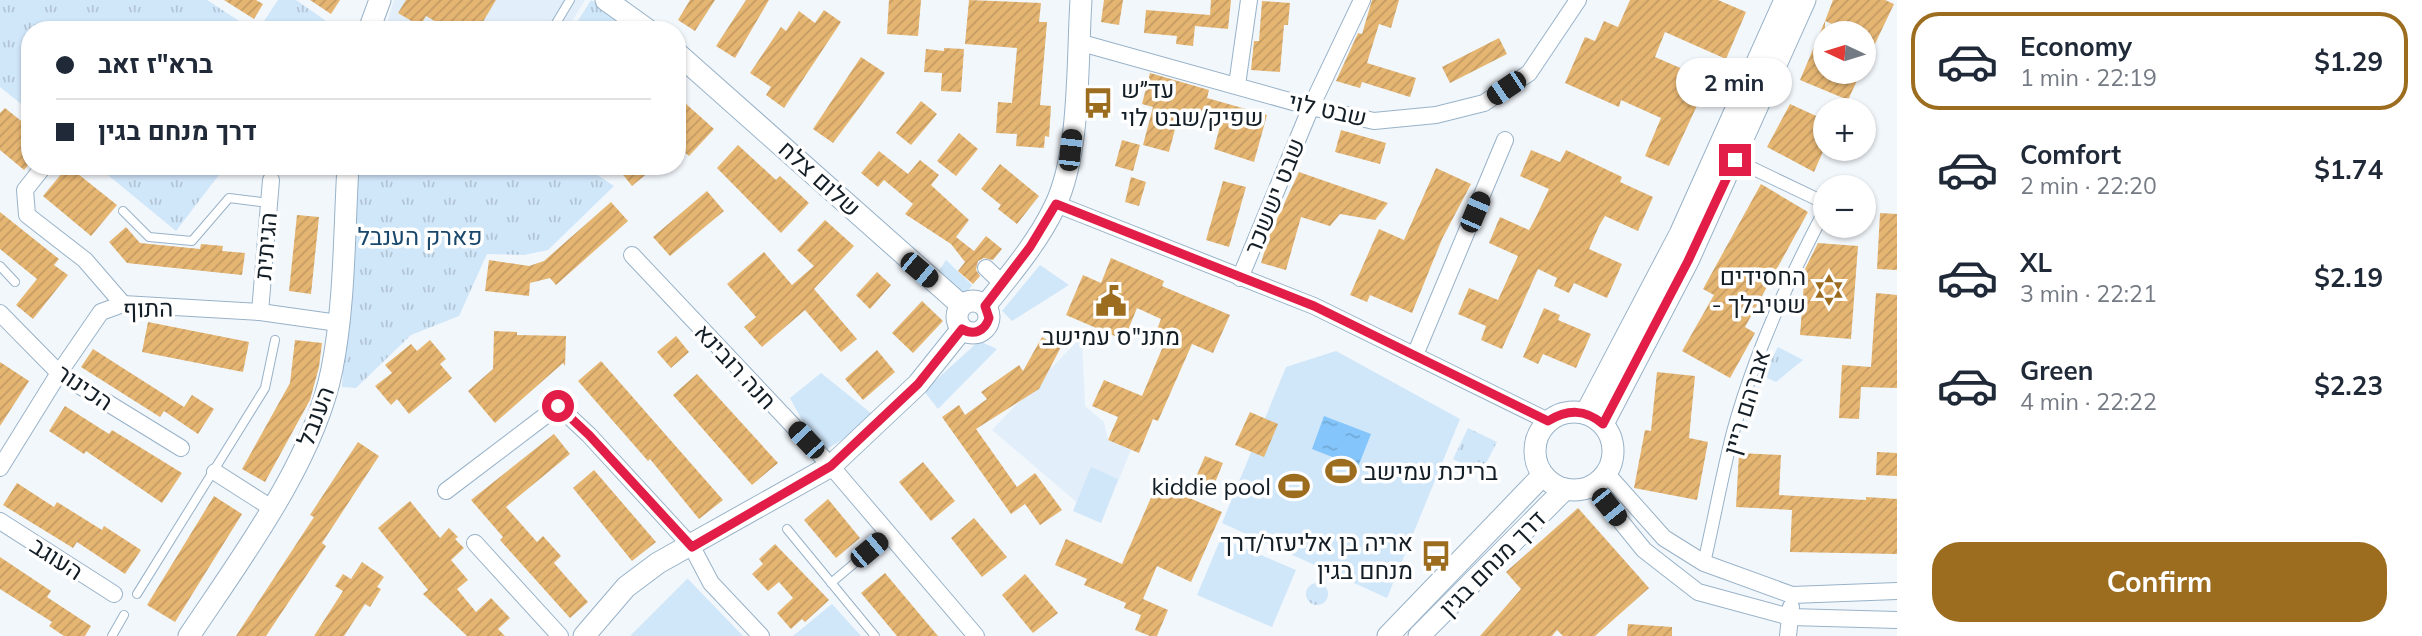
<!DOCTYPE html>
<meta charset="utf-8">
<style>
:root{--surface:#fff;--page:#f6f6f7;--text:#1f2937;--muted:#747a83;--line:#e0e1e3;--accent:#9c6c1f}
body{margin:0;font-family:Mulish,Heebo,sans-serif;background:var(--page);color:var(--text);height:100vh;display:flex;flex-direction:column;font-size:26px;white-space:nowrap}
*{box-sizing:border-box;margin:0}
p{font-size:23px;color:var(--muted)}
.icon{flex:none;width:38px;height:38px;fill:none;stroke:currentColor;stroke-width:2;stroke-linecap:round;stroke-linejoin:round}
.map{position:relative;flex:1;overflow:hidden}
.drawer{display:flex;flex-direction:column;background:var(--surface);width:525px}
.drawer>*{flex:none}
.top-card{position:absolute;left:21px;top:21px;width:665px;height:154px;border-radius:28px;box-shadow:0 2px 5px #0004;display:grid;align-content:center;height:154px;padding:0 35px;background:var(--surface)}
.needle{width:46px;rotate:274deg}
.controls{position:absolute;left:1813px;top:21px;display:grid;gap:14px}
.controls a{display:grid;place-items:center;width:63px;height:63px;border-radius:50%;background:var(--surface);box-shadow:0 2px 5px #0004;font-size:35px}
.end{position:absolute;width:32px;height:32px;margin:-16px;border:9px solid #e11d48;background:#fff;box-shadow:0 0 0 4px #fff}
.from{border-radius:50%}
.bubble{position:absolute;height:49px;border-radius:24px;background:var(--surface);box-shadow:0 2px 5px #0004;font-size:23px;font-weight:700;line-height:49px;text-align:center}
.car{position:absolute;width:21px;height:42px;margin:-21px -10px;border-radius:9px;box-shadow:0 0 5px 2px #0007;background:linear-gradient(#222 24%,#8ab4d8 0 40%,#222 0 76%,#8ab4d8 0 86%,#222 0)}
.top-card b{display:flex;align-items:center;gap:24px;height:66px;font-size:26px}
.top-card b+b{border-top:2px solid var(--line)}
.top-card i{width:18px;height:18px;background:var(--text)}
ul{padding:12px 0 0;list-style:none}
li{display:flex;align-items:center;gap:21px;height:98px;margin:0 14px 10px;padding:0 21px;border:4px solid transparent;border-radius:28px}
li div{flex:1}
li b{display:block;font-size:26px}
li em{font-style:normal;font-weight:700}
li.selected{border-color:var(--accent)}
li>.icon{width:63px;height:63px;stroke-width:1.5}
.primary-button{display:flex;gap:14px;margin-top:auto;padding:14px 35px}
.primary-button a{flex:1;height:80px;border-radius:28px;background:var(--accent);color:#fff;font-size:28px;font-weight:700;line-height:80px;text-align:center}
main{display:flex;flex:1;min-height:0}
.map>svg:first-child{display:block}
.built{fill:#e2effa}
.green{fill:#d0e6f9}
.park{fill:url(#park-tufts)}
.water{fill:url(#water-ripples)}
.building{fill:url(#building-hatch)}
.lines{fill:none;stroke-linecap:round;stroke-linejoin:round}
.service-casing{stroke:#98b2c8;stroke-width:10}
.pedestrian-casing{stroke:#98b2c8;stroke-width:14}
.minor-casing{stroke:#98b2c8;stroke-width:18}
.tertiary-casing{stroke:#98b2c8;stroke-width:23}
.service{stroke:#fff;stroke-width:8}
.pedestrian{stroke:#fff;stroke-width:12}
.minor{stroke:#fff;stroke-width:16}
.tertiary{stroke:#fff;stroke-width:21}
.route{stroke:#e11d48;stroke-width:9}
.labels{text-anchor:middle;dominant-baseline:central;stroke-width:7;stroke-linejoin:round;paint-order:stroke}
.poi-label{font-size:24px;fill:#141e26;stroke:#fff;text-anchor:end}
.street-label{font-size:24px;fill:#141e26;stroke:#fff}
.park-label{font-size:24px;fill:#19486c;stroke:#fff}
</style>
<main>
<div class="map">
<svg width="1897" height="636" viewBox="0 0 1897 636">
<defs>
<pattern id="park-tufts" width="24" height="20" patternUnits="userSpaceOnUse" patternTransform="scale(1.75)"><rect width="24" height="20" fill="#d0e6f9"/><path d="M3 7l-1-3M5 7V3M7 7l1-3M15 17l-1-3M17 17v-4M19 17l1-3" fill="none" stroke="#b2c5d5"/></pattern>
<pattern id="water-ripples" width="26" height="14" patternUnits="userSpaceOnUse" patternTransform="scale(1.75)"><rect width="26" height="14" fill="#84c5fb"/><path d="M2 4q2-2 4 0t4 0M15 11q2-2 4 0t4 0" fill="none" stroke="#71a9d7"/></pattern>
<pattern id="building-hatch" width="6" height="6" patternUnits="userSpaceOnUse" patternTransform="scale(1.75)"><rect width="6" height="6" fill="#e5b572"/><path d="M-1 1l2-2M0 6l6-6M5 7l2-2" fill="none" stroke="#c49b63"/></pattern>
</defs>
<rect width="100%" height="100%" fill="#f2f7fc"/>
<g class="built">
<path d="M394,0h191l-18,30h-182z"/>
<path d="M1082,336l3,70 19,16 4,18 23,10 -30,73 -109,-93z"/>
</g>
<g class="green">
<path d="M946,260l26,25 -13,19 -26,-24z"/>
<path d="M1040,265l29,20 -57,36 -10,-10z"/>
<path d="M979,341l18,8 -59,60 -14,-18z"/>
<path d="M1336,351l124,68 -73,179 -165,-75 64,-156z"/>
<path d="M821,373l56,45 -50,31 -5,8 -32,-59z"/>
<path d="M1091,467l27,12 -17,44 -28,-12z"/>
<path d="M1221,538l75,32 -24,57 -75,-32z"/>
<path d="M687,578l56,58h-113l57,-57z"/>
<path d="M832,604l29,32h-68z"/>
</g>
<g class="park">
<path d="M0,0h207l46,30h-223v81l-30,-24z"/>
<path d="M278,0h18l43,30h-81z"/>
<path d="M591,0l30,18 -7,12h-42z"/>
<path d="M97,166h178l-1,4 -49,-3 -49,64z"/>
<path d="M355,166h229l30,20 -66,64 -24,5 -37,-1 -28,62 -48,19 -55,53 -14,-1z"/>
<path d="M1778,347l25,13 -27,22 -13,-6z"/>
<path d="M1468,428l29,14 -16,31 -28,-14z"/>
<circle cx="1317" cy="594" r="11"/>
</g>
<path class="water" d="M1324,416l47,18 -13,33 -46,-18z"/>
<g class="building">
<path d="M224,0h32l7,4 -9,15z"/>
<path d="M310,0h30l-9,14z"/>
<path d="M406,0h90l-18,30h-28l-24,-14 -6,10 -22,-13z"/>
<path d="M690,0h25l-20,31 -17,-11z"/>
<path d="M746,0h23l-34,58 -19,-12z"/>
<path d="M889,0h32l-3,36 -31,-2z"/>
<path d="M969,0l72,3 -2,19h8l-7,83 11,1 -2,31 -4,-1 -1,12 -28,-2 1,-12 -21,-1 2,-31 14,1 5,-55 -52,-4z"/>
<path d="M1104,0h19l-4,25 -18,-3z"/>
<path d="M1211,0h20l-3,29 -33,-3 -2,20 -17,-2 1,-8 -33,-3 2,-23 64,5z"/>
<path d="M1372,0h27l-8,28 -12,-4 -12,39 49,15 -6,19 -48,-15 -2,6 -24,-7 22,-48 4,1z"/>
<path d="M1630,0h88l28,12 -20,47 -61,-27 -10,25 37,16 -7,17 16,7 -32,69 -24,-10 16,-38 -40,-18 -2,7 -54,-24 20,-46 10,4 9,-20 14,6z"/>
<path d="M1833,0h52l9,4 -30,63v-34h-11l-28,-12z"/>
<path d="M1262,1l28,2 -2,22h-4l-4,47 -29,-2 3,-29h5z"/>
<path d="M824,10l17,12 -57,86 -18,-13 5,-8 -21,-14 31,-46 5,4 13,-20 16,12z"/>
<path d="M1825,21v51h36l-13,28 -48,-20z"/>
<path d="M1499,38l8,16 -57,29 -8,-16z"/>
<path d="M944,48l20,1 -3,43 -20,-1 1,-18 -18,-1 2,-23 18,2z"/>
<path d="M861,57l24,16 -52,70 -20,-14z"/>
<path d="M1150,73l59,17 -2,8 60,17 -13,47 -40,-13 6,-23 -41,-12 -10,38 -26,-7 10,-38 -11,-3z"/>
<path d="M921,101l16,13 -26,31 -15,-12z"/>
<path d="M684,102l30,27 -25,27 -12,-10v-37z"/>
<path d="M1790,104l35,16v27l-11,25 -47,-25z"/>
<path d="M5,108l25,20v35l-6,7 -24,-20v-37z"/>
<path d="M1341,130l45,13 -6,21 -45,-12z"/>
<path d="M959,133l19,16 -22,27 -19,-15z"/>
<path d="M1122,140l18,5 -7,26 -18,-5z"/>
<path d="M738,145l38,35 4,-4 29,27 -28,30 -64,-65z"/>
<path d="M1531,150l29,12 6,-12 56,27 -2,5 33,15 -15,34 -33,-15 -6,10 -10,23 33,15 -15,34 -33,-15 -5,10 -15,-7 3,-8 -19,-9 -36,80 -21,-9 5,-14 -28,-12 11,-26 29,12 20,-44 -29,-13 11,-26 29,13 7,-13 13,-28 -29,-13z"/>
<path d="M879,151l29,23 12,-14 19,15 -8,10 38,35 -13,17 18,14 12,-15 16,13 -9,11 -9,-2 -6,3 -2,9 4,6 -7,8 -15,-13 7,-9 -14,-18 -46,-30 8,-10 -29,-24 -6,7 -17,-14z"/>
<path d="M1000,164l39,32 -22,28 -19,-15 3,-4 -20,-16z"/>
<path d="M68,166l49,39 -26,31 -48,-40z"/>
<path d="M616,166h40l-24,20z"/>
<path d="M1436,168l35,16 -29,55 -30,74 -42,-18 -3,7 -17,-7 29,-66 25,11z"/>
<path d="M1299,172l89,31 -13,17 -35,-6 -10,12 -29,-9 -15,53 -25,-7 8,-27z"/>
<path d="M1131,177l15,5 -7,24 -14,-4z"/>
<path d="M1223,181l23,6 -17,60 -23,-7z"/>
<path d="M1761,184l47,28 -63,115 10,6 -25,45 -48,-27 32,-56 -11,-6z"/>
<path d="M707,191l17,20 -54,45 -17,-19z"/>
<path d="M611,202l17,19 -72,64 -6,-7 -20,5 -1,13 -44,-5 4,-31 40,6 15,-5z"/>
<path d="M0,212l59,47 -5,6 14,10 -35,44 -17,-14 21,-26 -37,-30z"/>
<path d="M1880,213l17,1v56l-20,-1z"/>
<path d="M297,215l22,2 -8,77 -22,-3z"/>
<path d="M825,220l29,26 -40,43 43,50 -16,13 -36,-42 -43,37 -18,-20 12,-10 -29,-33 37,-32 28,33 22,-19 -17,-16z"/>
<path d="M126,227l14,16 60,6 1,-5 22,2 -1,5 23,2 -3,22 -115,-12 -18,-21z"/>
<path d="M1818,243l40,3 -7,93 -51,-4 5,-66z"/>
<path d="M1111,258l53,23 -2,5 68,29 -17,38 -21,-9 -34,77 -5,-2 -14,34 -31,-13 10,-23 -26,-11 12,-26 38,16 25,-59 -11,-5 5,-13 -24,-11 -13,32 -58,-25 17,-40 18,8z"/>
<path d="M877,272l14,13 -21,24 -14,-14z"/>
<path d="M1876,293l21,2v93l-36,-1 -2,32 -20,-1 3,-53 29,2z"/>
<path d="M922,301l21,20 -30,32 -21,-20z"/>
<path d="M1544,308l16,7 -2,5 33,14 -15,34 -33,-14 -5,10 -15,-7z"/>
<path d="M148,322l101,20 -6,30 -101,-20z"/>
<path d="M494,331l23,1v3l49,1 -1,30 -2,-3 -68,60 -27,-32 25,-22z"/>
<path d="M676,336l13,16 -18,16 -14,-16z"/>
<path d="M1042,337l19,10 -22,42 -63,40 41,58 18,-14 27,37 -22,15 -15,-21 -14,10 -69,-97 17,-12 6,10 22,-16 -6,-7 38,-27 4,6z"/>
<path d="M295,340l27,3 -3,24 -9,33 -45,82 -23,-13 48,-86z"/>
<path d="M430,340l16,19 -6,5 12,14 -43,36 -12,-15 -6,6 -16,-19 17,-13 -7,-8 26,-21 6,7z"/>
<path d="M93,349l91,58 8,-12 22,14 -16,25 -34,-23 -4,6 -79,-50z"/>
<path d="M877,350l18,22 -32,28 -18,-21z"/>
<path d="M601,361l122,139 -24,19 -49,-60 -2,2 -70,-80z"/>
<path d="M0,362l29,19 -29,45z"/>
<path d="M1657,372l38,4 -6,62 19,4 -11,58 -63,-12 11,-58 6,1z"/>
<path d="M697,374l81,89 -26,22 -79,-90z"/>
<path d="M65,406l44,28 3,-4 70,43 -20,30 -76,-52 -2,3 -35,-23z"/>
<path d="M1250,412l28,12 -14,33 -29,-12z"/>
<path d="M554,434l16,20 -64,53 31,35 6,-6 18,20 -7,7 34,39 -18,16 -70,-78 3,-3 -32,-37z"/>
<path d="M358,442l21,14 -57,87 4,3 -60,90h-30l78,-119 -4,-2z"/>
<path d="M1877,452l20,1v23l-21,-1z"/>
<path d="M1739,453l42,2 -2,40 87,5v-3l31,2v55l-107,-2 2,-42 -56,-3z"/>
<path d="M1205,456l18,7 -9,22 -18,-8z"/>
<path d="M923,462l32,39 -24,20 -32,-39z"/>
<path d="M594,470l62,72 -24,19 -59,-73z"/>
<path d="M17,483l37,24 3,-5 45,28 2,-4 37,24 -16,24 -48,-32 -4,6 -70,-43z"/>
<path d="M1157,484l65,28 -31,70 -34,-16 -14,33 25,11 -11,26h-7l-15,-6 6,-15 -17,-7 2,-5 -42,-18 3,-6 -32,-14 11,-26 56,25z"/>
<path d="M214,496l28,18 -67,108 -28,-17z"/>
<path d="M828,499l32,39 -24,20 -32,-38z"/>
<path d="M410,501l30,37 9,-10 9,9 -3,2 9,9 -13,12 17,20 -11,9 19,23 15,-14 19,20 -12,11 7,7h-38l-44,-42 5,-4 -50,-62z"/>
<path d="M1578,508l71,80 -54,48h-32l-6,-6 -5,6h-72l41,-47 -15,-17z"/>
<path d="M974,518l33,39 -25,20 -31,-39z"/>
<path d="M775,544l54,56 -24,22 -3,-3 -11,10 -14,-16 16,-15 -14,-16 -11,9 -16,-17 11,-10 -4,-5z"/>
<path d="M0,557l51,34 -4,6 44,29 -6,10h-21l-15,-10 3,-4 -52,-33z"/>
<path d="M362,562l22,15 -7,10 4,2 -11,18 -5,-3 -21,32h-30l29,-45 -8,-5 8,-12 8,5z"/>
<path d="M885,573l42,50 11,13h-41l-36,-43z"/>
<path d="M1025,574l33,39 -25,20 -31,-38z"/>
<path d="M1628,624l44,3v9h-45z"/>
</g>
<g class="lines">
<defs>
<g id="service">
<path d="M552,30l18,-30"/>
<path d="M123,211l26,26 43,4 37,-43 40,5"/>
<path d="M0,266l15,16"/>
<path d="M787,529l88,107"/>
<path d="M831,583l58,-49"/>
<path d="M137,594l128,-206 10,-48"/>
<path d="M112,636l12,-21"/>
</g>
<g id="pedestrian">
<path d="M1735,160l90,43"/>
<path d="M1704,563c10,-43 18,-88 29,-131 21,-77 55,-152 92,-222"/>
</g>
<g id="minor">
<path d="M1078,42l233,65 63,14 62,-6 48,-12 45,-30 49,-73"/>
<path d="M1237,85l12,-85"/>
<path d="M44,166l-19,24 2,25 58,45 38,44"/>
<path d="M1056,204l258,102 234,115"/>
<path d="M632,255l199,211 145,170"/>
<path d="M986,268l17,16"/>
<path d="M1240,278l71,-171 51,-107"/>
<path d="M260,312l11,-132"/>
<path d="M0,313l59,60 122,75"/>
<path d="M1415,355l90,-215"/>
<path d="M0,468l59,-95 42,-61 22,-8 137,8 78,11"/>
<path d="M215,472l58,37"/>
<path d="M1606,473l58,65 40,25 88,32 105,-4"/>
<path d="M1592,486l52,64 54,42 92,25 107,3"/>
<path d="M446,491l112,-85 31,29 103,112 19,36 50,53"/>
<path d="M0,521l114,73"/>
<path d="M475,543l85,93"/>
<path d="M1788,636l3,-29"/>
</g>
<g id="tertiary">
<path d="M606,0l42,30"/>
<path d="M369,30l11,-30"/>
<path d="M677,53l284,252"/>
<circle cx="973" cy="317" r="16"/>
<path d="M985,306c25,-31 53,-64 70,-100 26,-54 22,-146 26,-206"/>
<circle cx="1574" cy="451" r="39"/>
<path d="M1586,413l94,-179 105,-234"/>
<path d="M1603,424l85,-163 117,-261"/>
<path d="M189,636c52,-78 125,-175 143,-267 13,-66 12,-136 16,-203"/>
<path d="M584,636l42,-49 32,-24 173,-97 87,-82 44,-55"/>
<path d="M1388,636l155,-161"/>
<path d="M1419,636l146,-147"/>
</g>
</defs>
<use href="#service" class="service-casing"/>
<use href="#pedestrian" class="pedestrian-casing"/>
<use href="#minor" class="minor-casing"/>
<use href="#tertiary" class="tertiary-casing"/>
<use href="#service" class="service"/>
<use href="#pedestrian" class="pedestrian"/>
<use href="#minor" class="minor"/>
<use href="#tertiary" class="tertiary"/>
</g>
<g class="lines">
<path class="route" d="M558,406l31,29 103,112 139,-81 87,-82 44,-55c12,7 23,2 27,-11l-4,-12 45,-59 26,-43 258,102 234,115c20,-12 37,-12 55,3l85,-163 47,-101"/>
</g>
<defs>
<symbol id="bus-bare" viewBox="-9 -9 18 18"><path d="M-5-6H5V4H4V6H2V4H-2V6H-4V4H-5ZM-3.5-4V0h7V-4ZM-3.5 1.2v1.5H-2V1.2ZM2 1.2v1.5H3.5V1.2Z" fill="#9c6c1f" stroke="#fff" stroke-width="2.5" paint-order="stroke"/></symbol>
<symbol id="synagogue-bare" viewBox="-9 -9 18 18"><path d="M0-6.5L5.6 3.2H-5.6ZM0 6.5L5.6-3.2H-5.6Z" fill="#9c6c1f" stroke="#fff" stroke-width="2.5" paint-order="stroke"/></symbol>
<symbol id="civic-bare" viewBox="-9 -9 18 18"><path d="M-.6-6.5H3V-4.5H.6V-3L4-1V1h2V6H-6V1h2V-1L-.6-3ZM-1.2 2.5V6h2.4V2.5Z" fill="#9c6c1f" stroke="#fff" stroke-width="2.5" paint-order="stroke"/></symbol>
<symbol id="stadium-bare" viewBox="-9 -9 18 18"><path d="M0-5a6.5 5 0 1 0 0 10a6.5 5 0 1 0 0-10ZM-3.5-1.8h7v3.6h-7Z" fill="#9c6c1f" stroke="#fff" stroke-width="2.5" paint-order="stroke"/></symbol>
</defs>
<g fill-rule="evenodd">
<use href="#bus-bare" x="1076" y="81" width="44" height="44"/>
<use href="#synagogue-bare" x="1807" y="268" width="44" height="44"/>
<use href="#civic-bare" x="1089" y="279" width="44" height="44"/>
<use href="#stadium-bare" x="1319" y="449" width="44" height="44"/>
<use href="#stadium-bare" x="1272" y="464" width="44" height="44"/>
<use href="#bus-bare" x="1414" y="534" width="44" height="44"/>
</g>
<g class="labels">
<g class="poi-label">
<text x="1121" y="89" text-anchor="start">עד״ש<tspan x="1121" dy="28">שפיק/שבט לוי</tspan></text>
<text x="1806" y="276">החסידים<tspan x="1806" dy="28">- שטיבלך</tspan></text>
<text x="1111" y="336" text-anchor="middle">מתנ"ס עמישב</text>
<text x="1364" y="471" text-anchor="start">בריכת עמישב</text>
<text x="1271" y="486">kiddie pool</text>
<text x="1413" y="542">אריה בן אליעזר/דרך<tspan x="1413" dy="28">מנחם בגין</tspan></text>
</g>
<g class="street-label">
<text transform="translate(1328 109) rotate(13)">שבט לוי</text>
<text transform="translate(820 178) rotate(42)">שלום צלח</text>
<text transform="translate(1274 196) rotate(-68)">שבט יששכר</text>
<text transform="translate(265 246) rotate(-85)">הגיתית</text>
<text transform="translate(148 308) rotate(-1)">התוף</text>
<text transform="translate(736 366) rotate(47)">חנה רובינא</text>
<text transform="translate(85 387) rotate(34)">הכינור</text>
<text transform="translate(1746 402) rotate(-73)">אברהם ריין</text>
<text transform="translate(315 416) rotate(-69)">הענבל</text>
<text transform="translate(57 558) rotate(33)">העוגב</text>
<text transform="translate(1492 563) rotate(-45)">דרך מנחם בגין</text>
</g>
<g class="park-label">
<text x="420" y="236">פארק הענבל</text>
</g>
</g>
</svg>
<div class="controls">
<a><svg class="needle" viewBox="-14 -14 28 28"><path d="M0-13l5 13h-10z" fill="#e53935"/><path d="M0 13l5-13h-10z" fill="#747a83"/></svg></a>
<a>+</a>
<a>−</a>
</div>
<i class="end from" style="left:558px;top:406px"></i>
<i class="end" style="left:1735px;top:160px"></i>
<div class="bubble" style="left:1676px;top:58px;width:116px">2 min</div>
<i class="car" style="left:1506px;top:88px;rotate:236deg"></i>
<i class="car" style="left:1070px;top:150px;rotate:6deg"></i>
<i class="car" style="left:1475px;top:212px;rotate:23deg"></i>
<i class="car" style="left:919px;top:270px;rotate:130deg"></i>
<i class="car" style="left:806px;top:440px;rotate:317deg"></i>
<i class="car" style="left:1609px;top:507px;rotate:141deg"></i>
<i class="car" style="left:869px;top:550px;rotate:50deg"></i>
<div class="top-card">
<b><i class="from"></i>ברא&quot;ז זאב</b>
<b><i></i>דרך מנחם בגין</b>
</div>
</div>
<section class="drawer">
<ul>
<li class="selected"><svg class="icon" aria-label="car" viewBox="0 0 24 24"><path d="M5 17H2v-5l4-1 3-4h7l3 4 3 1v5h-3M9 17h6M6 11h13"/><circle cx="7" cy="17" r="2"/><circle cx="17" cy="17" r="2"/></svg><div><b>Economy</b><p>1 min · 22:19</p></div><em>$1.29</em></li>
<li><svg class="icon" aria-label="car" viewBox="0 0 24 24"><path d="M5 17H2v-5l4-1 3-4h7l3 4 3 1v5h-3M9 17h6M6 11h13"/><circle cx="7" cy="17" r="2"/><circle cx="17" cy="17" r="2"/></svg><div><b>Comfort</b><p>2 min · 22:20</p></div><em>$1.74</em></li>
<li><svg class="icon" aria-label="car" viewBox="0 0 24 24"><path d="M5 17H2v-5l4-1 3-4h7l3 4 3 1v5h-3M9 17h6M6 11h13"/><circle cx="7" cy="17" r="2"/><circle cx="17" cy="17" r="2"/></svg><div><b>XL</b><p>3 min · 22:21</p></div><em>$2.19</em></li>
<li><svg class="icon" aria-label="car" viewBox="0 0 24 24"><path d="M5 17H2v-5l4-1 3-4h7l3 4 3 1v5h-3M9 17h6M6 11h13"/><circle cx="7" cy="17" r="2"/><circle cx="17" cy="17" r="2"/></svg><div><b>Green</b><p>4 min · 22:22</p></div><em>$2.23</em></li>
</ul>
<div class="primary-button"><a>Confirm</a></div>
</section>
</main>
